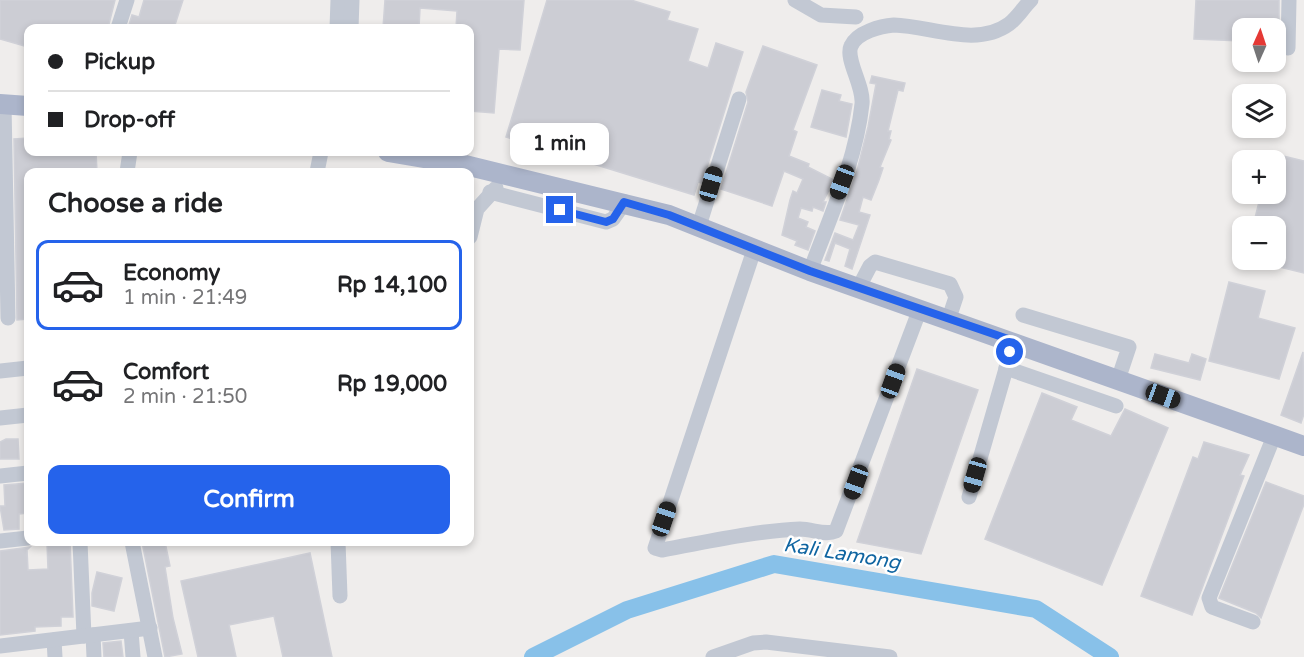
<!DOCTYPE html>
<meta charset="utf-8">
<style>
:root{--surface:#fff;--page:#f2f2f2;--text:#202124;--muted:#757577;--line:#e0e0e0;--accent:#2563eb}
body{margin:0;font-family:"Varela Round",sans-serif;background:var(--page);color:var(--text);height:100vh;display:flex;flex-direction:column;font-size:22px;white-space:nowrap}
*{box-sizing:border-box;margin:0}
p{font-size:20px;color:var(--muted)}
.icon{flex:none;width:33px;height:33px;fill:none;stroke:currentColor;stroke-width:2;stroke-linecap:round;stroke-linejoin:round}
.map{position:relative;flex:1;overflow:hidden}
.panel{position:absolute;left:24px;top:168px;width:450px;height:378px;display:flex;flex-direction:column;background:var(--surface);border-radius:12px;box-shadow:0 3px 9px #0003}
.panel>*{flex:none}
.guide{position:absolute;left:24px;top:24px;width:450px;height:132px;border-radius:12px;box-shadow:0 3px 9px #0003;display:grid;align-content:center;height:132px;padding:0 24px;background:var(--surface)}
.needle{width:39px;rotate:3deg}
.tools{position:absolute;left:1232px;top:18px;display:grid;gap:12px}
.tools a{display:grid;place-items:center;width:54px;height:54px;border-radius:12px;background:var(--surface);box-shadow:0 3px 9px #0003;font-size:30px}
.end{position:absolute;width:27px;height:27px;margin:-14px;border:8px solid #2563eb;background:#fff;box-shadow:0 0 0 3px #fff}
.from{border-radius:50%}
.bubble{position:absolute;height:42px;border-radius:12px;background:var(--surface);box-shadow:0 3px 9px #0003;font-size:20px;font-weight:800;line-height:42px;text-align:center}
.car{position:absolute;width:18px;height:36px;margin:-18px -9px;border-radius:8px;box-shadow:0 0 4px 2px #0007;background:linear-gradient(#222 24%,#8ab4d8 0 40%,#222 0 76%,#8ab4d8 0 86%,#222 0)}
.guide b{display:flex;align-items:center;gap:21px;height:57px;font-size:22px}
.guide b+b{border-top:2px solid var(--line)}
.guide i{width:15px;height:15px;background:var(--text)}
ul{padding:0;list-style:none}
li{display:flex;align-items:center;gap:18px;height:90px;margin:0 12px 9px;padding:0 12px;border:3px solid transparent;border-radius:12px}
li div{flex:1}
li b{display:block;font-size:22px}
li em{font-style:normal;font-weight:800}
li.selected{border-color:var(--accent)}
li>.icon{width:54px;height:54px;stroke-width:1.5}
h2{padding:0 24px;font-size:27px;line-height:72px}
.action{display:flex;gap:12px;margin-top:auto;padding:12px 24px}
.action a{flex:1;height:69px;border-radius:12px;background:var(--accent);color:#fff;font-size:24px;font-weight:800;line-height:69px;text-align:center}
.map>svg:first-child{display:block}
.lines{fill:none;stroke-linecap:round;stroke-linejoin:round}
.river{stroke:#88c1e9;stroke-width:18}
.building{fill:#cccdd4;stroke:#d0d1d8;stroke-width:1.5}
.minor{stroke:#c2c8d3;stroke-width:15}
.major{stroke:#acb5cb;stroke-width:20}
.route{stroke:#2563eb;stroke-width:8}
.labels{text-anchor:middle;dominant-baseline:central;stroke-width:5;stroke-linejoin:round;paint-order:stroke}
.water-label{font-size:20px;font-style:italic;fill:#1065a1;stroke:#fff}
</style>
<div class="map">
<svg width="1304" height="657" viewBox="0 0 1304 657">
<rect width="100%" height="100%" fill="#efedec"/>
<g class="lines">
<path class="river" d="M533,657l94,-47 147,-46 262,45 74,48"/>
</g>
<g class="building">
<path d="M0,0h115l-7,28h-80v19l-28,-8z"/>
<path d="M144,0h39l-9,28h-46l4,-13 7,2z"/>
<path d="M385,0h139l-4,50 -21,-1 -5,64 -24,-2v-83h-14l1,-17 -37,-3 -1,20h-36z"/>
<path d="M547,0h84l39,12 -3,8 31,9 -10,32 20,7 8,-25 27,9 -41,131 -4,-1 -4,13 -188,-58z"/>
<path d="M1196,0h83v28h-37v13l-48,-2z"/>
<path d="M763,46l54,19 -24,65 4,2 -8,24 20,8 -1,3 26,13 -11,22h3l-3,9 -10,-4 -1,4 -11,-3 -3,10 10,4 -2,5 9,4 -7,19 -13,-5 2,-4 -15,-6 8,-35 3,-9 4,2 6,-14 -19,-8 -12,35 -51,-17 27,-87 -2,-10z"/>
<path d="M872,76l33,7 -2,8 -5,-1 -10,41h3l-2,8 2,1 -11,27 3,1 -4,12 -8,20 -8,-3 -4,15 11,3 -18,54 -7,-3 5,-17 -15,-6 -6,18 -4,-1 10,-27 18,7 6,-15 -19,-5 17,-49 11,-44 8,-43 -6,-1z"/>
<path d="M822,90l19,5 -2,6 13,3 -6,33 -35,-10z"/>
<path d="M28,138v14h68l1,20h-69v147l-11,1 -3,-181z"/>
<path d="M1275,154l29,7v112l-29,-7v-40h-22l8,-32h14z"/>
<path d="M1229,282l36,9 -7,27 37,10 -16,51 -70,-18z"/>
<path d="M1303,352l1,62 -3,9 -20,-8z"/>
<path d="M1155,354l34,9 3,-9 14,5 -6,21 -49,-12z"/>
<path d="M917,369l61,21 -57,164 -64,-12z"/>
<path d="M1042,393l35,14 -6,13 40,16 14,-27 43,19 -66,157 -117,-46z"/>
<path d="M6,439h12l1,20h-19v-17z"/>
<path d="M1204,442l45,13 -9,20 4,1 -52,139 -51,-19 52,-139 5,2z"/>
<path d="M1266,482l38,14v8l-43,114 -5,-5 -37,-15z"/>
<path d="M28,483v30l-9,1v15l-15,1 -4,-24h5l-1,-21z"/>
<path d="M70,542l3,75h-12v9l-26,1v4l-35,4v-84l30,-4 -3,3 1,20 20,-1 -1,-26z"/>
<path d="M142,542h23l5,24 -5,1 8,51 9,36 -17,3z"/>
<path d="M310,553l22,104h-49l-9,-41 -45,9 7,32h-38l-17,-76z"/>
<path d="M97,572l25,6 -8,33 -22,-5v-13z"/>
<path d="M121,641l2,16h-19l-1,-14z"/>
</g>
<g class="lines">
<g class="minor">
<path d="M795,0l26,15 35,2"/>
<path d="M118,28l9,-28"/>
<path d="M337,28l1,-28"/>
<path d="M351,28l1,-28"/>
<path d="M1288,48l1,-48"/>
<path d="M4,104l4,214"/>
<path d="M127,172l3,-20"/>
<path d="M317,172l4,-20"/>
<path d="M490,192l116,30 7,-3 12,-17"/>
<path d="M699,226l40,-127"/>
<path d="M470,237l7,-28 19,-21"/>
<path d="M755,247l-100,301 7,2c45,-8 92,-19 138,-21 13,0 25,7 36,2l84,-222"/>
<path d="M810,271c20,-54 46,-110 52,-167 2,-18 -17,-45 -11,-58 6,-14 30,-20 43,-21 37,1 82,23 115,-1 8,-6 14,-16 22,-24"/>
<path d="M859,287l11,-21 5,-4 75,22 6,13 -7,21"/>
<path d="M1023,315l106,32 -11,33"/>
<path d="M1006,368l110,38"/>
<path d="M0,371l28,-3"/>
<path d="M0,418l28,-3"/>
<path d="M0,476l28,-3"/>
<path d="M969,497l45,-156"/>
<path d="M0,541l28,-3"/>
<path d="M80,542l4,94"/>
<path d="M132,542l23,115"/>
<path d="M338,542l2,54"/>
<path d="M1253,622l-41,-15 -3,-9 65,-162"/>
<path d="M131,631l2,26"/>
<path d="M93,635l1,22"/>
<path d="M54,640l1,17"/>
<path d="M0,646l150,-18"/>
<path d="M713,657l40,-14 13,-1 124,15"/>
</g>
<g class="major">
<path d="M0,104l28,2"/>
<path d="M388,152l77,13 204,50 141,56 494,175"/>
</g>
</g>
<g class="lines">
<path class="route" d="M560,210l46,12 7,-3 11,-17 45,13 141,56 204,70 -4,11"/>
</g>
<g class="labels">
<g class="water-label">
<text transform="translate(842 554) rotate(9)">Kali Lamong</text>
</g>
</g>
</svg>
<div class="tools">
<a><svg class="needle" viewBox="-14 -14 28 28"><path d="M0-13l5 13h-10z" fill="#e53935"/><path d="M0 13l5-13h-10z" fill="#757577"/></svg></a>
<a><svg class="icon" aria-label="layers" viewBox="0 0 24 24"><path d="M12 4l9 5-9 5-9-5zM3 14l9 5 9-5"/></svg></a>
<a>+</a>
<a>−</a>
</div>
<i class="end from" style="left:1010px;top:352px"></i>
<i class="end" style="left:560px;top:210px"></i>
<div class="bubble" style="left:510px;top:123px;width:99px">1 min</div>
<i class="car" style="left:842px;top:182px;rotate:200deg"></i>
<i class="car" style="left:711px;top:184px;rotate:16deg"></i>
<i class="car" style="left:893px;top:381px;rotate:20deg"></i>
<i class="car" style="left:1163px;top:396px;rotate:110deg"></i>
<i class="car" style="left:975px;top:475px;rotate:196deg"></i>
<i class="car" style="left:856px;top:482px;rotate:200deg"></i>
<i class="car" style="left:664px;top:519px;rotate:19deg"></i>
<div class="guide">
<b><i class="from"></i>Pickup</b>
<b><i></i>Drop-off</b>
</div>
<section class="panel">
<h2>Choose a ride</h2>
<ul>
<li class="selected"><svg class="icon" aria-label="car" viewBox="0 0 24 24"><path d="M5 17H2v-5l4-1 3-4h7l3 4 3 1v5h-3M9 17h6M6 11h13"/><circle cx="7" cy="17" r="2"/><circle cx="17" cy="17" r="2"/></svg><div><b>Economy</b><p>1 min · 21:49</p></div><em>Rp 14,100</em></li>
<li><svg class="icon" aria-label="car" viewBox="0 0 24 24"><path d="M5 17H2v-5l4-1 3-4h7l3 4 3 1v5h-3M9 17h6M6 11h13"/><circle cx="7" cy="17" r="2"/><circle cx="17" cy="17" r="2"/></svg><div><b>Comfort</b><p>2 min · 21:50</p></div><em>Rp 19,000</em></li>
</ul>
<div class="action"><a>Confirm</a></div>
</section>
</div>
